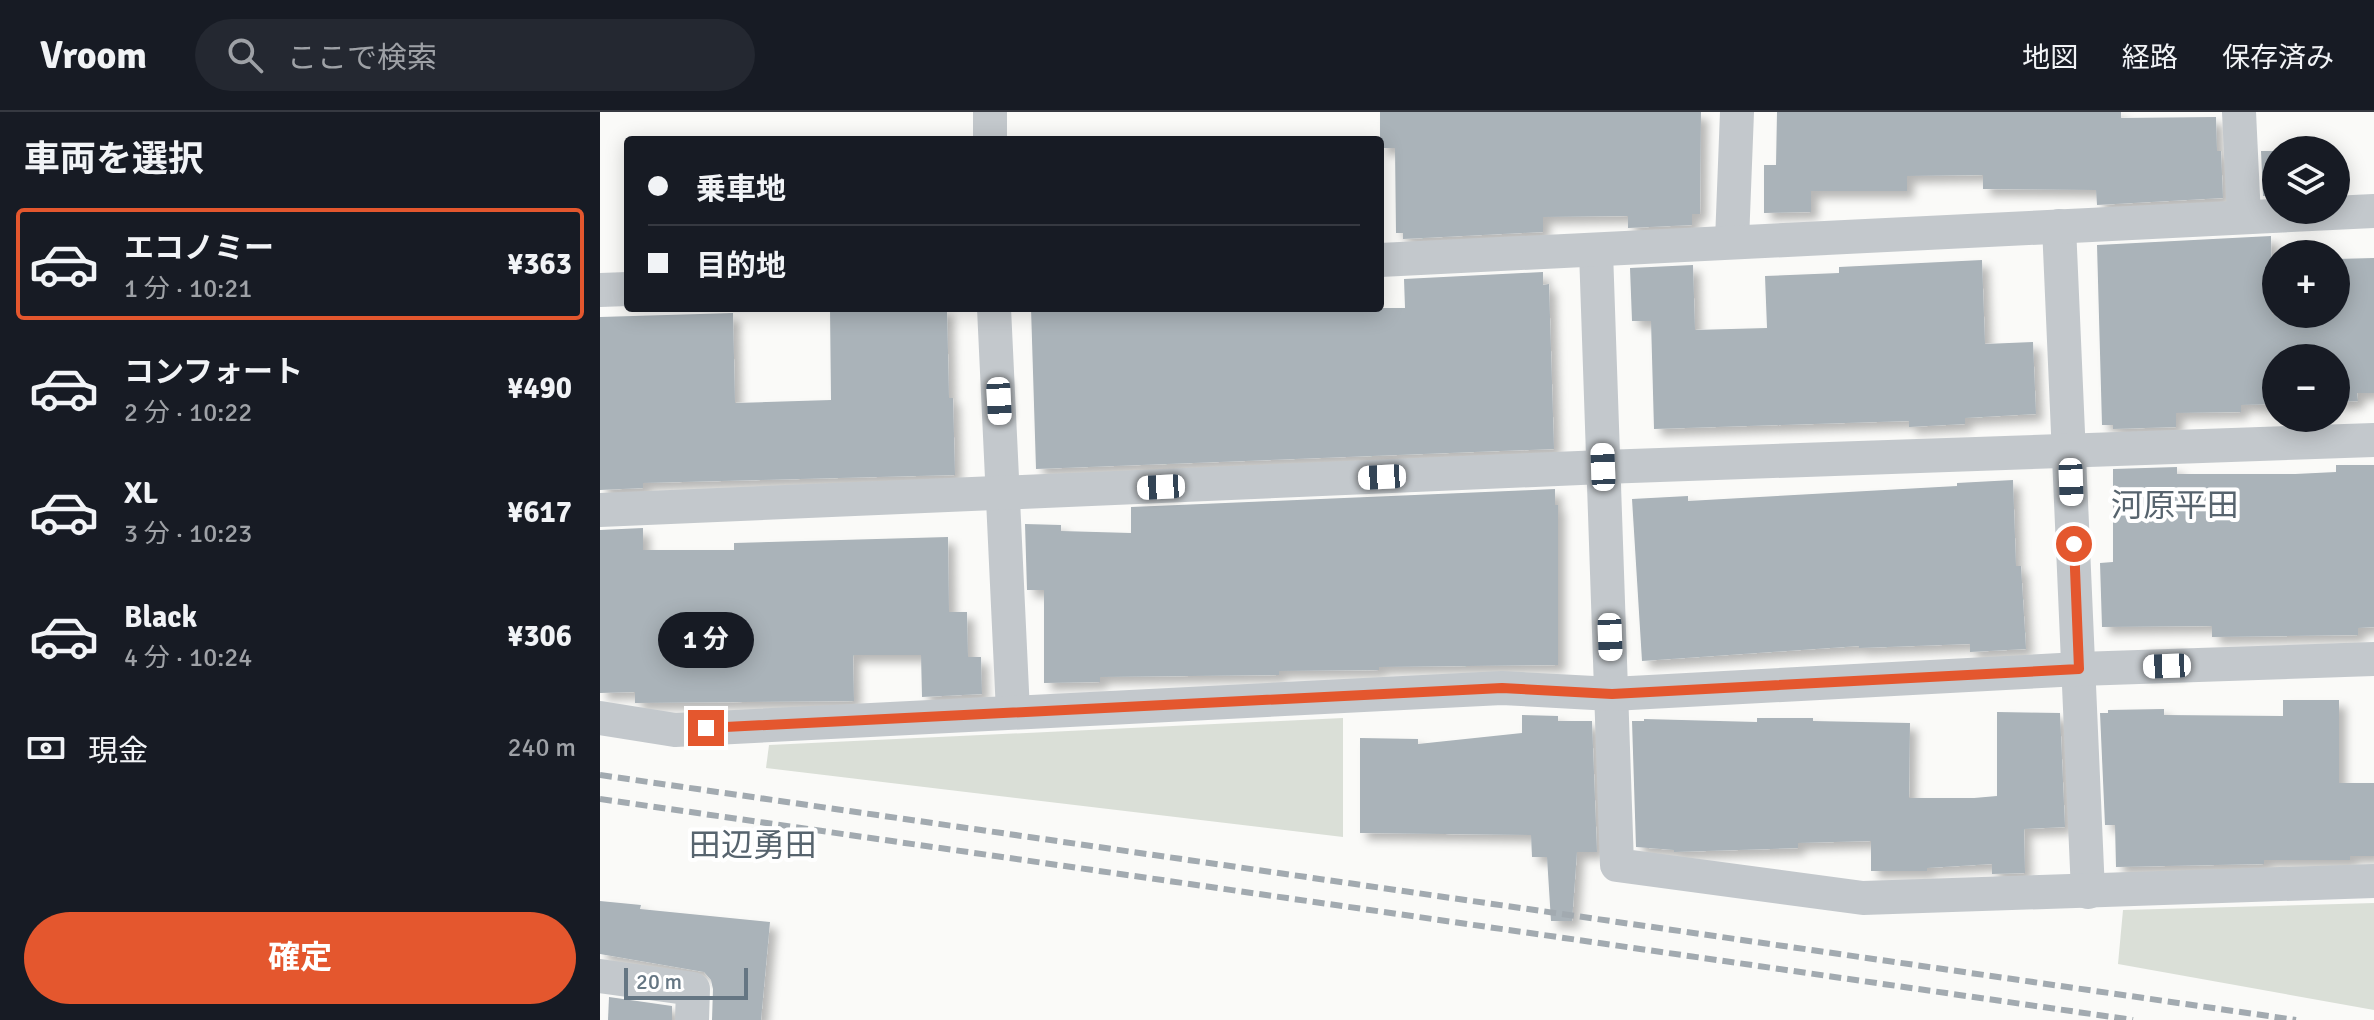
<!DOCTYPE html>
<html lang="ja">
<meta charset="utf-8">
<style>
:root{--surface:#171b24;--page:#242831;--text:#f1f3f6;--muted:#9ea1a6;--line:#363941;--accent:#e4572e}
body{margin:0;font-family:Signika,"Noto Sans JP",sans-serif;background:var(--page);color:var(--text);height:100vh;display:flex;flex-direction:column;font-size:30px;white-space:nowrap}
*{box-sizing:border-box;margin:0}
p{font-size:26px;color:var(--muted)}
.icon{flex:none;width:44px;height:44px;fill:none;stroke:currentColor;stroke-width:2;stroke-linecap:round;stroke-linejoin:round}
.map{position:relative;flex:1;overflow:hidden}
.panel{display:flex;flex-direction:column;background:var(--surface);width:600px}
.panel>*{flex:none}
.hud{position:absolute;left:24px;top:24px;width:760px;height:176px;border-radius:8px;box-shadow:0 4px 20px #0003;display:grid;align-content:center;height:176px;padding:0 24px;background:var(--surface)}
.tools{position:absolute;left:1662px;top:24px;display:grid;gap:16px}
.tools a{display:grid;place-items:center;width:88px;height:88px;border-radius:50%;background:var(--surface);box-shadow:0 4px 20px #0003;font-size:40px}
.scale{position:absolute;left:24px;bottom:20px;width:124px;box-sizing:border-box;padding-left:8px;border:4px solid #657683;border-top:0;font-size:22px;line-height:28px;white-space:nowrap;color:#657683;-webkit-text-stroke:6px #fff;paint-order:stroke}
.end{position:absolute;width:36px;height:36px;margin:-18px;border:10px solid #e4572e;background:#fff;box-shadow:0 0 0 4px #fff}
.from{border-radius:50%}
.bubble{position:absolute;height:56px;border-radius:28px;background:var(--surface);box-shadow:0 4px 20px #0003;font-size:26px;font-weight:700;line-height:56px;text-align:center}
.car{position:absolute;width:24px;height:48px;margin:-24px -12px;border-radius:10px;box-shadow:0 0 6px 2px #0007;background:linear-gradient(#fff 24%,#345 0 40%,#fff 0 76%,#345 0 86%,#fff 0)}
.hud b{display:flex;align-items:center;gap:28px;height:76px;font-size:30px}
.hud b+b{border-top:2px solid var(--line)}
.hud i{width:20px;height:20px;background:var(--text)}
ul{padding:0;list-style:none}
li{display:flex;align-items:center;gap:24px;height:112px;margin:0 16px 12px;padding:0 8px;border:4px solid transparent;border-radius:8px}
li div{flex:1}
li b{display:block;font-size:30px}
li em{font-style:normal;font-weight:700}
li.current{border-color:var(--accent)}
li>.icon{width:72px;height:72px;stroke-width:1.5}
h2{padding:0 24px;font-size:36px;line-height:96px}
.pay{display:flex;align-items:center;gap:20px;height:88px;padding:0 24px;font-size:30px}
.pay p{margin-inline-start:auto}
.button{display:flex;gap:16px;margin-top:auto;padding:16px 24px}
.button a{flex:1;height:92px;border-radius:48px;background:var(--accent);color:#fff;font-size:32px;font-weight:700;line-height:92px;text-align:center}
header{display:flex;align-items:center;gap:48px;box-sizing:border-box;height:112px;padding:0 40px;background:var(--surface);border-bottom:2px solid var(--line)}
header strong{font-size:38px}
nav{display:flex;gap:44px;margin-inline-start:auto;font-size:28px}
.search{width:560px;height:72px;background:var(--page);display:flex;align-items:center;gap:20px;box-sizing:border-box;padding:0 28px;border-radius:44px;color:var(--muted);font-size:30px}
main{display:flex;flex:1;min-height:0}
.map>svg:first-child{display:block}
.green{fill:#dadfd7}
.building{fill:#aab3b9;filter:url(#shadow)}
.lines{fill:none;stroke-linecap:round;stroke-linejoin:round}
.street{stroke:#c3c8cc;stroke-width:34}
.rail{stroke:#a2aab0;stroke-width:6;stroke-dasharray:12 6;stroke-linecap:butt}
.route{stroke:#e4572e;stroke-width:10}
.labels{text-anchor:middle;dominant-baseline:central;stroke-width:8;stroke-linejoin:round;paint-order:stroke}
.neighbourhood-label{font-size:32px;fill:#57646e;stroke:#fff}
</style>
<header>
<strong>Vroom</strong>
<div class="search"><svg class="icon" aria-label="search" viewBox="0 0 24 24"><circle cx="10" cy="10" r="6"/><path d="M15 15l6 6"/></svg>ここで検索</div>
<nav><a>地図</a><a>経路</a><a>保存済み</a></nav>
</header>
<main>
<section class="panel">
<h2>車両を選択</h2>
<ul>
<li class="current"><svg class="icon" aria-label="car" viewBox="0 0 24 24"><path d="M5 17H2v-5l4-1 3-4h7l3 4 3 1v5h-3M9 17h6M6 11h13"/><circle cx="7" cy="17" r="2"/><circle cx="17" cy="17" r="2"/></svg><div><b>エコノミー</b><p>1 分 · 10:21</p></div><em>¥363</em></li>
<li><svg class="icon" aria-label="car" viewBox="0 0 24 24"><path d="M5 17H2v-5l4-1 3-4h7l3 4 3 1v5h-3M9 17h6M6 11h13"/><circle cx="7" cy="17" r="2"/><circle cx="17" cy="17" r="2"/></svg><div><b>コンフォート</b><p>2 分 · 10:22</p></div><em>¥490</em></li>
<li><svg class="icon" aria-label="car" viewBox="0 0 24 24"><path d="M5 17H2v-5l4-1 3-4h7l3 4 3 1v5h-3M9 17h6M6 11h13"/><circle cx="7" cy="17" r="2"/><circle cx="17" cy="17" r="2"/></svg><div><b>XL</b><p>3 分 · 10:23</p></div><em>¥617</em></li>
<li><svg class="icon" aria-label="car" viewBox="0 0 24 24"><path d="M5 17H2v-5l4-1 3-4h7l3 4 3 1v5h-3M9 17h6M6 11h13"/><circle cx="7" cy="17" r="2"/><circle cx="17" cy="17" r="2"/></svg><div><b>Black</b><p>4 分 · 10:24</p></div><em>¥306</em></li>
</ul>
<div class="pay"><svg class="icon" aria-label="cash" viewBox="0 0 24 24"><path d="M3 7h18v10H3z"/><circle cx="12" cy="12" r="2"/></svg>現金<p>240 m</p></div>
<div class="button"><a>確定</a></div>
</section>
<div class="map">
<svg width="1774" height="908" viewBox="0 0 1774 908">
<defs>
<filter id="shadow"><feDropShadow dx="7" dy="7" stdDeviation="4" flood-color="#0004"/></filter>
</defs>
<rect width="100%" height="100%" fill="#fafaf8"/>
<g class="green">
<path d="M743,606v119l-577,-69 3,-23z"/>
<path d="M1774,791v107l-256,-46 5,-54z"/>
</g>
<g class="building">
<path d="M780,0h321l-1,102h-8v11l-64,3v-12l-85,1v15l-140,7v-6h-7l-1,-85h-15z"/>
<path d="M1177,0h344v6l95,-1 1,34h4l2,47 -126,7 -1,-15 -113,-1v-14l-76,1v15h-96v21l-47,1v-48h12z"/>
<path d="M1661,39h15v39h-6v6h-7z"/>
<path d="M1671,124l1,78h64v-55l38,-1v135h-17l1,8 -22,1v-44h-60v46l-35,1v7l-65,1v14l-63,2v-4h-11l-5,-180z"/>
<path d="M1382,148l3,84 48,-2 3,72 -71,4v6l-56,3v-6l-255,8 -3,-108h-19l-2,-53 63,-3 2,65 72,-2 -2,-52 74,-3v-6z"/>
<path d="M943,160v13l6,-1 5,165 -518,20 -5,-161h374l-1,-29z"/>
<path d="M230,196h117l2,90h4l2,77 -312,8v5l-43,2v-173l133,-4 2,90 96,-3z"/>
<path d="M1736,353h38v162l-16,1v7l-146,2v-11l-110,1 -2,-64 13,-1v-93l64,-2v7h118l41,-2z"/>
<path d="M1413,368l3,86h5l5,83 -56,3v-8l-111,4v-2l-217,15 -10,-162 56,-3v5l269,-15v-3z"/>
<path d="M955,377v16h3v160l-179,2v3l-100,1v4l-179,2v5l-56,1v-93h-17l-2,-66 36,1v6l70,2v-26z"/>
<path d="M43,416v22h91v-7l214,-6 1,75h18l1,45h13l1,37 -60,3 -1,-42h-68l1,46 -219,2v-11l-35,1v-163z"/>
<path d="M1683,588h56v83h35v73h-24v4h-86v4l-148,3 -1,-42h-10l-5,-112h8v-3l56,-1v6l119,1z"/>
<path d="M1397,600l63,1 5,114 -41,2 1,44 -33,1v-10l-65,4v3h-56v-30l-73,2v5l-124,4v-2l-38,-3 -4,-126h12v-2l113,3v-4h56v3l97,2 -1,75h65l23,-2z"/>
<path d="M922,603l36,1v5h34l5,131h-20l-5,69h-21l-4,-64h-15l-1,-22 -171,-2v-95l58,1v5l104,-11z"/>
<path d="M0,789l41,4 -1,4 130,13 -9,98h-49l1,-31 -2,-9 -7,-8 -104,-18z"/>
<path d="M9,885l63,9v14h-64z"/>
</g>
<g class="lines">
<g class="street">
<path d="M390,0v28"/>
<path d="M1639,0l5,105"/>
<path d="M1459,114l29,666"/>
<path d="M1132,129l5,-129"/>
<path d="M996,139l21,614 246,33 511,-17"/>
<path d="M780,148l994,-49"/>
<path d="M0,178l28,-1"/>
<path d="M394,196l19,404"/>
<path d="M0,398l1003,-43 771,-27"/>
<path d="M0,606l75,12 827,-42 110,6 467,-25 295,-10"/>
<path d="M0,864l93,13 -1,31"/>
</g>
<g class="rail">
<path d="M0,663l1696,245"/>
<path d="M0,687l1533,221"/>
</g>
</g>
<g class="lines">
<path class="route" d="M106,616l796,-40 110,6 467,-25 -5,-125"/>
</g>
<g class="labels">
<g class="neighbourhood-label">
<text x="1575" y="393">河原平田</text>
<text x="153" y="733">田辺勇田</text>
</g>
</g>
</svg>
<div class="tools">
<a><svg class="icon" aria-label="layers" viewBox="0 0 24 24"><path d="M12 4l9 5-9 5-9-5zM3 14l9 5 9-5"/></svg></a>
<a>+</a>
<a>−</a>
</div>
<div class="scale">20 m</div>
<i class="end from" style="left:1474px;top:432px"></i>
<i class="end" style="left:106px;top:616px"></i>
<div class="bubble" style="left:58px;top:500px;width:96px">1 分</div>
<i class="car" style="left:399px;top:289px;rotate:177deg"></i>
<i class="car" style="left:1003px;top:355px;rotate:358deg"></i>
<i class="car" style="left:782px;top:365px;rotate:267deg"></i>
<i class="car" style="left:1471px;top:370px;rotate:178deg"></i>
<i class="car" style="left:561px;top:375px;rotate:267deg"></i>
<i class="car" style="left:1010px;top:525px;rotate:178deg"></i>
<i class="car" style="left:1567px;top:554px;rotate:268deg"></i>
<div class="hud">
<b><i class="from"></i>乗車地</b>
<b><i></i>目的地</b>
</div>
</div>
</main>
